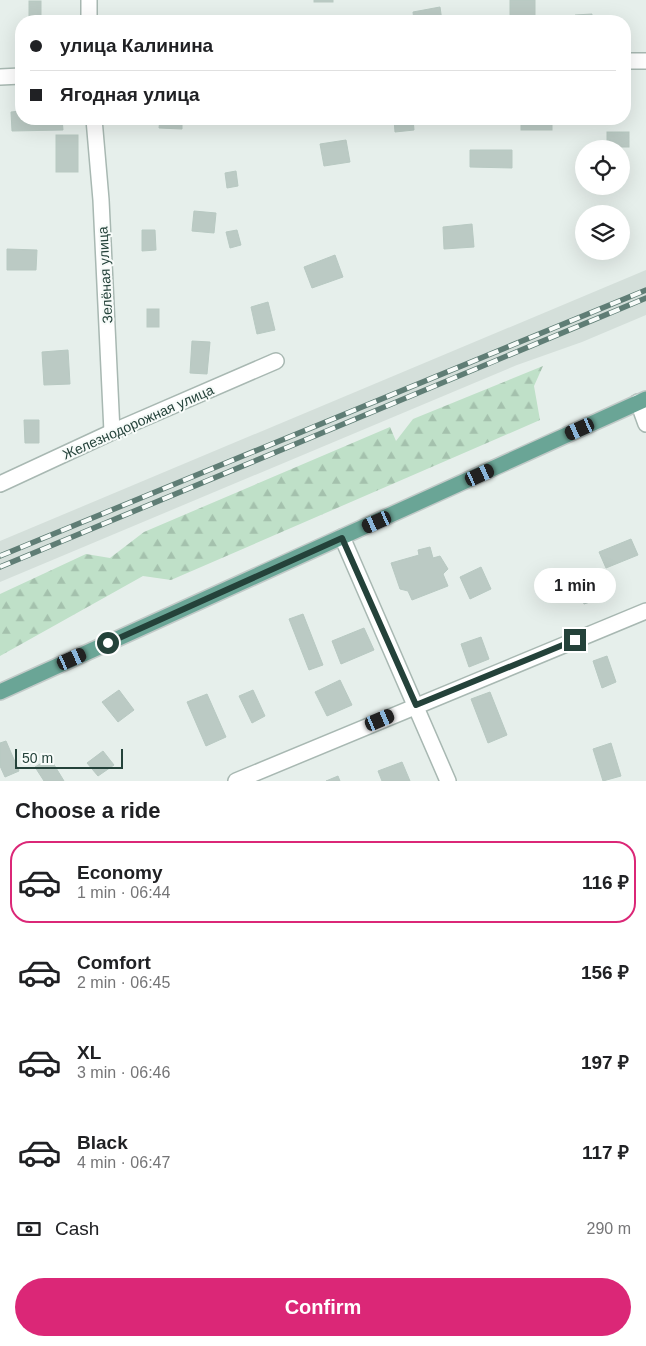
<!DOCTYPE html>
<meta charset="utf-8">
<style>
:root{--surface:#fff;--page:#f6f6f6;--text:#202124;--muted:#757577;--line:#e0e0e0;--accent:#db2777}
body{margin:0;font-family:Helvetica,sans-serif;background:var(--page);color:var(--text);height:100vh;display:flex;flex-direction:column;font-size:19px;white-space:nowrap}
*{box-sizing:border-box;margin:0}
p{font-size:16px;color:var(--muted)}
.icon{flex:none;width:28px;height:28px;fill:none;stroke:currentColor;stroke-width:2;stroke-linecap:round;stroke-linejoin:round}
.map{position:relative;height:781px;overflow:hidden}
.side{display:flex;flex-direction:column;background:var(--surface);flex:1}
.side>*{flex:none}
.top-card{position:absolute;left:15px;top:15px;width:616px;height:110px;border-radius:20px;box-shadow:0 5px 20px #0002;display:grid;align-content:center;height:110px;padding:0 15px;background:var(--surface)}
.controls{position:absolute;left:575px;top:140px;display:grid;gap:10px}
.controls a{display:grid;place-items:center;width:55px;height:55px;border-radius:50%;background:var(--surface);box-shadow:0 5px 20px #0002;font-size:25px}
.scale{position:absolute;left:15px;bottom:12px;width:108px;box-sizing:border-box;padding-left:5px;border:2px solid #24423a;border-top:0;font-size:14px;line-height:18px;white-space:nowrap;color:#24423a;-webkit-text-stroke:4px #f7fbf9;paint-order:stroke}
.end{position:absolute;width:22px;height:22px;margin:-11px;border:6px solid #24423a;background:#fff;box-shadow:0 0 0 2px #fff}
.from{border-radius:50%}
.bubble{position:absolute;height:35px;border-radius:18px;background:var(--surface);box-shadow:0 5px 20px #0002;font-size:16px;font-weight:600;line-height:35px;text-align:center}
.car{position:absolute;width:15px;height:30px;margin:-15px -8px;border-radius:6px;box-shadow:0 0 4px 1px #0007;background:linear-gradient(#222 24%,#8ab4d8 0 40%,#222 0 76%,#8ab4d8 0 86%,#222 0)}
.top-card b{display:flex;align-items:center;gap:18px;height:48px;font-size:19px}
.top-card b+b{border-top:1px solid var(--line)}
.top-card i{width:12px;height:12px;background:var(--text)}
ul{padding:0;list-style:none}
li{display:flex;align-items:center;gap:15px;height:82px;margin:0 10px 8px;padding:0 5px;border:2px solid transparent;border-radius:20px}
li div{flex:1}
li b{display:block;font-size:19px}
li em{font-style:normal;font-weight:600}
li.active{border-color:var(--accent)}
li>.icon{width:45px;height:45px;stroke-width:1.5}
h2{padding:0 15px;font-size:22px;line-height:60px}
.pay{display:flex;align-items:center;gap:12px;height:55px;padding:0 15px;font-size:19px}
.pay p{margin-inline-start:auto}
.button{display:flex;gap:10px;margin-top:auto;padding:10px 15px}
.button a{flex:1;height:58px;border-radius:30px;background:var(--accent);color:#fff;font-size:20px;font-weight:600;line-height:58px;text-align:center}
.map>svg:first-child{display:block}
.built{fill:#d4dfda}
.forest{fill:url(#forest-firs)}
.building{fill:#bbcac4;stroke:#b8c9c2}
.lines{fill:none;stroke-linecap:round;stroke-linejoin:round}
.minor-casing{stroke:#a8b8b2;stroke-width:18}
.major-casing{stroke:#c2cac8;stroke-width:18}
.minor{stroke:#fff;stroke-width:15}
.major{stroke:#6aa596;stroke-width:15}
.rail-casing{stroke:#5f7d75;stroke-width:5.5}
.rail{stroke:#f7fbf9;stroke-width:4;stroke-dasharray:11;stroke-linecap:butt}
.route{stroke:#24423a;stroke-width:6}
.labels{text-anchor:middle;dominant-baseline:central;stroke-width:4;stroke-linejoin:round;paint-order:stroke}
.street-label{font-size:14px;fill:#24423a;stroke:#f7fbf9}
</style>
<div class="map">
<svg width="646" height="781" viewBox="0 0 646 781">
<defs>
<pattern id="forest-firs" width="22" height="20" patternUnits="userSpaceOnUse" patternTransform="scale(1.25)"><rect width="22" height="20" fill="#bfe0c8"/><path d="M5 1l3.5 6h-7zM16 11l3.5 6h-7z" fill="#a4c1ad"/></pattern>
</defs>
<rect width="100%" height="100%" fill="#e6efeb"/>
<path class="built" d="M646,270v45l-64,27 -65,23 -517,217v-41z"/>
<path class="forest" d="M543,366l-9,20 6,34 -369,160 -28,-4 -143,80v-62l86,-40 24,4 34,-26 246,-105 6,14 17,-22z"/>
<g class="building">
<rect x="314" y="0" width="19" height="2"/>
<rect x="510" y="0" width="25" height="21"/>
<rect x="29" y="1" width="12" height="19"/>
<path d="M440,7l2,14h-28l-1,-9z"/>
<path d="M592,14v7h-17v-6z"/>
<rect x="236" y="19" width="40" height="2"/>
<path d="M21,111v8h41l1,11 -51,1 -1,-19z"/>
<path d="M160,119h22v10l-23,-1z"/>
<path d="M296,119h28v1l-27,3z"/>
<path d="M394,119h19l1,11 -19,2z"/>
<rect x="521" y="119" width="31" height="11"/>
<rect x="607" y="132" width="22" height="15"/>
<rect x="56" y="135" width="22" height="37"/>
<path d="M346,140l4,22 -26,4 -4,-22z"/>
<path d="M470,150h42v18l-42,-1z"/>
<path d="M236,171l2,15 -11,2 -2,-15z"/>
<path d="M194,211l22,2 -2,20 -22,-2z"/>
<path d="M472,224l2,23 -30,2 -1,-22z"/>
<path d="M142,230h13l1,20 -14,1z"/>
<path d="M237,230l4,15 -11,3 -4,-16z"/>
<path d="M7,249l30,1 -1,20h-29z"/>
<path d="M335,255l8,22 -31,11 -8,-21z"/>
<path d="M268,302l7,28 -18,4 -6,-27z"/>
<rect x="147" y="309" width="12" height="18"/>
<path d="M192,341l18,1 -3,32 -17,-1z"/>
<path d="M68,350l2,34 -26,1 -2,-33z"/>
<path d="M24,420h15v23h-14z"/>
<path d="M631,539l7,16 -32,13 -7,-16z"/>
<path d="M430,547l3,11 7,-2 8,13 -5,5 5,12 -36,14 -4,-9 -8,-2 -9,-26 28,-8 -1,-5z"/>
<path d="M481,567l10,22 -21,10 -10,-22z"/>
<path d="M604,581l4,15 -24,8 -5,-15z"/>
<path d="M303,614l20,51 -14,5 -20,-51z"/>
<path d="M364,628l10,22 -33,14 -9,-23z"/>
<path d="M481,637l8,22 -20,8 -8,-23z"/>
<path d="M607,656l9,26 -14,6 -9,-27z"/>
<path d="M340,680l12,25 -25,11 -12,-24z"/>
<path d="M119,690l15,20 -16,12 -16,-20z"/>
<path d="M253,690l12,26 -13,7 -13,-27z"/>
<path d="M490,692l17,43 -19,8 -17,-44z"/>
<path d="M207,694l19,43 -20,9 -19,-44z"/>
<path d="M6,741l13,30 -14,6 -5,-11v-23z"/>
<path d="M611,743l10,33 -18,5 -10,-32z"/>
<path d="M103,751l11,14 -16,11 -11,-13z"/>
<path d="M50,758l14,23h-20l-9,-14z"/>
<path d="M402,762l8,19h-28l-4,-10z"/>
<path d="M338,776l2,5h-14z"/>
</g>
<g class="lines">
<defs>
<g id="minor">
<path d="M89,0v21"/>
<path d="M625,61h21"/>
<path d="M0,77l21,-1"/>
<path d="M94,119l7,81 11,232"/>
<path d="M638,402l8,22"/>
<path d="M0,484l112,-52 164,-71"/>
<path d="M342,537l106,244"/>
<path d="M236,781l410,-170"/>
</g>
<path id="major" d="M0,692l646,-293"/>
</defs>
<use href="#minor" class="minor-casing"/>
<use href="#major" class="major-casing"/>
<use href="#minor" class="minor"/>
<use href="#major" class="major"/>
<defs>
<g id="rail">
<path d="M0,556l646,-266"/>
<path d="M0,567l646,-269"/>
</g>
</defs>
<use href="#rail" class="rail-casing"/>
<use href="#rail" class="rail"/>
</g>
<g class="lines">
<path class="route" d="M108,643l234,-105 74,167 159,-65"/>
</g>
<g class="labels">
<g class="street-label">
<text transform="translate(105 275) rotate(-93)">Зелёная улица</text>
<text transform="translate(138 422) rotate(-24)">Железнодорожная улица</text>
</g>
</g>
</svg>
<div class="controls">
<a><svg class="icon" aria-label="locate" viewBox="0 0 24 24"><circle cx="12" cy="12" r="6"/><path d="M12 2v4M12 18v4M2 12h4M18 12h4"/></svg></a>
<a><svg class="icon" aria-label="layers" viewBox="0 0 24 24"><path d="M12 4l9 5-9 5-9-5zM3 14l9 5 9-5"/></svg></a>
</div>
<div class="scale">50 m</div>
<i class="end from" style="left:108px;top:643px"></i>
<i class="end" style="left:575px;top:640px"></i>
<div class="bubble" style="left:534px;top:568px;width:82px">1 min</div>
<i class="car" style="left:580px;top:429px;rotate:246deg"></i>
<i class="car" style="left:480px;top:475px;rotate:65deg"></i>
<i class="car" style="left:377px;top:522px;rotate:246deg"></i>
<i class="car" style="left:72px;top:659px;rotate:66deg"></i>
<i class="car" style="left:380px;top:720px;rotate:67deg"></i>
<div class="top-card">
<b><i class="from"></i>улица Калинина</b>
<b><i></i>Ягодная улица</b>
</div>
</div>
<section class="side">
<h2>Choose a ride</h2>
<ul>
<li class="active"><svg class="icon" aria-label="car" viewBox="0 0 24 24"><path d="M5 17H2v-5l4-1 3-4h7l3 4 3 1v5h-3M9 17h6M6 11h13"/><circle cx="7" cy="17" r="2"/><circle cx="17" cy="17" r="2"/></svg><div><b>Economy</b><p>1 min · 06:44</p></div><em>116 ₽</em></li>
<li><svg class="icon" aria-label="car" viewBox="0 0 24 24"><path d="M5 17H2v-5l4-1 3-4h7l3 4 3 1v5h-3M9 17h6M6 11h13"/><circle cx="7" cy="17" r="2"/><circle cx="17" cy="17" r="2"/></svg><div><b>Comfort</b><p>2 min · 06:45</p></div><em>156 ₽</em></li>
<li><svg class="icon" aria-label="car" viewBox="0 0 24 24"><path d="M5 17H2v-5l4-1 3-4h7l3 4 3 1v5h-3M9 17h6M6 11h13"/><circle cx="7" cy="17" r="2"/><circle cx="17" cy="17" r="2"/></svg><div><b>XL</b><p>3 min · 06:46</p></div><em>197 ₽</em></li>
<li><svg class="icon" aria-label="car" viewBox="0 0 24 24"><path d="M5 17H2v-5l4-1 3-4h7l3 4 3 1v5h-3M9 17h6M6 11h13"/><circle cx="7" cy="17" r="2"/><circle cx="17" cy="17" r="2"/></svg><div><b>Black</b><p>4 min · 06:47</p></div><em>117 ₽</em></li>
</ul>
<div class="pay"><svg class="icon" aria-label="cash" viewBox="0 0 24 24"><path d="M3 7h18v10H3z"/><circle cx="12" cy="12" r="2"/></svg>Cash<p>290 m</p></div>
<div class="button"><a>Confirm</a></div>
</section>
